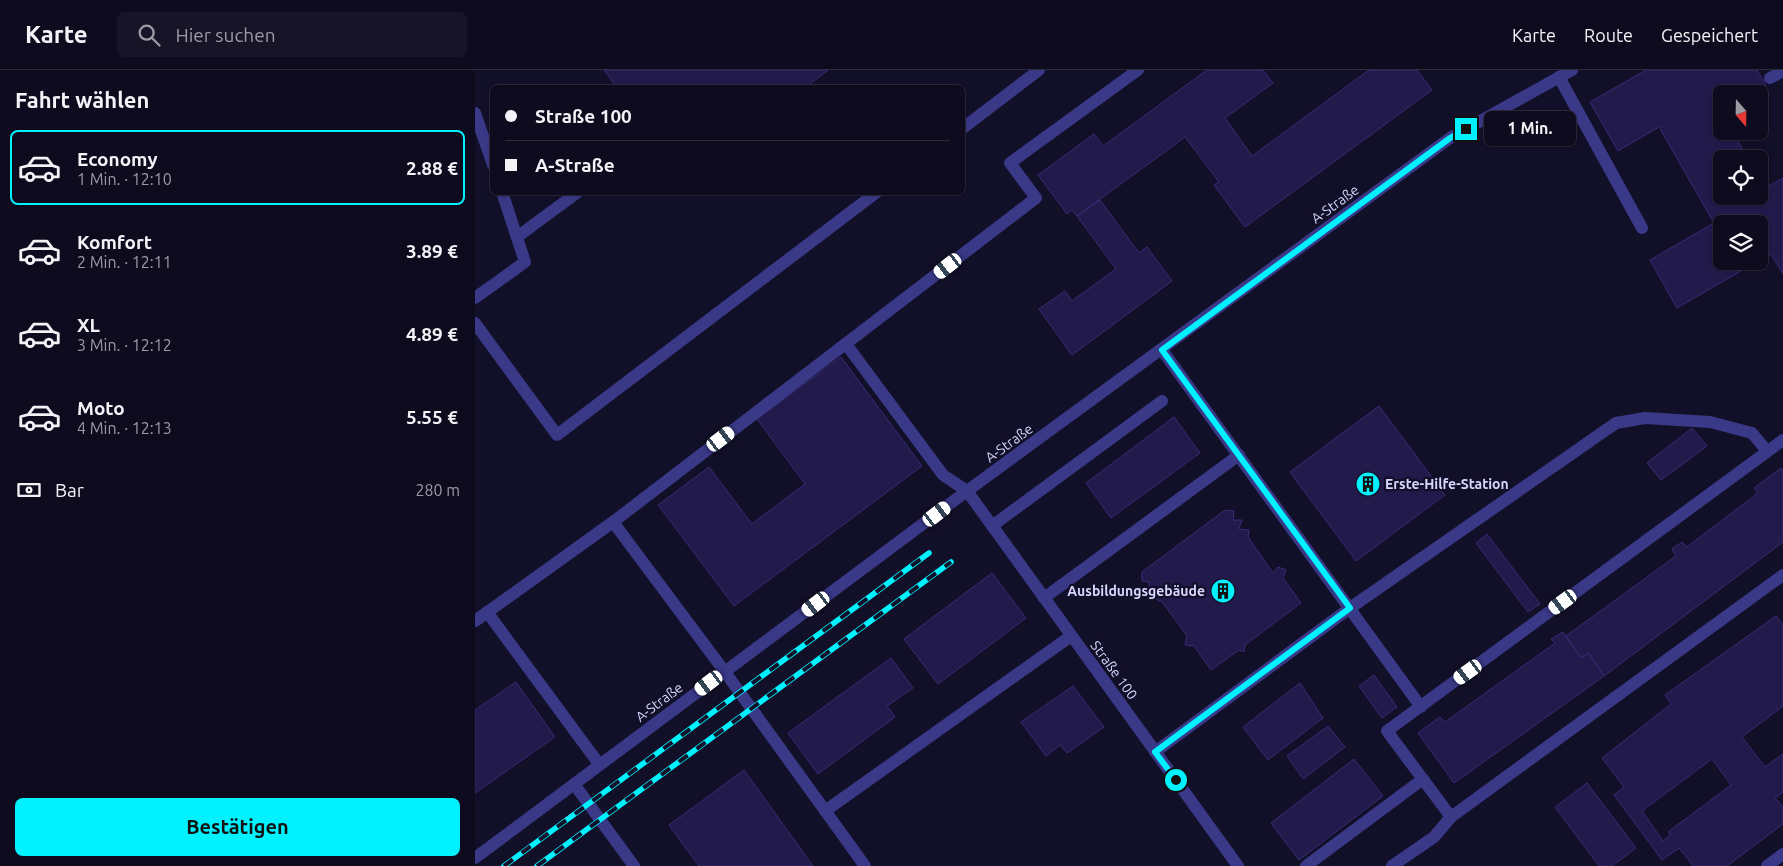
<!DOCTYPE html>
<html lang="de">
<meta charset="utf-8">
<style>
:root{--surface:#0e0b1e;--page:#171427;--text:#f1f3f6;--muted:#9b9ba4;--line:#2e2b3c;--accent:#02f1ff}
body{margin:0;font-family:Ubuntu,sans-serif;background:var(--page);color:var(--text);height:100vh;display:flex;flex-direction:column;font-size:19px;white-space:nowrap}
*{box-sizing:border-box;margin:0}
p{font-size:16px;color:var(--muted)}
.icon{flex:none;width:28px;height:28px;fill:none;stroke:currentColor;stroke-width:2;stroke-linecap:round;stroke-linejoin:round}
.map{position:relative;flex:1;overflow:hidden}
.sheet{display:flex;flex-direction:column;background:var(--surface);width:475px}
.sheet>*{flex:none}
.guide{position:absolute;left:15px;top:15px;width:475px;height:110px;border-radius:8px;box-shadow:0 1px 4px #0004,0 0 0 1px var(--line);display:grid;align-content:center;height:110px;padding:0 15px;background:var(--surface)}
.needle{width:32px;rotate:160deg}
.buttons{position:absolute;left:1238px;top:15px;display:grid;gap:10px}
.buttons a{display:grid;place-items:center;width:55px;height:55px;border-radius:8px;background:var(--surface);box-shadow:0 1px 4px #0004,0 0 0 1px var(--line);font-size:25px}
.end{position:absolute;width:22px;height:22px;margin:-11px;border:6px solid #02f1ff;background:#111;box-shadow:0 0 0 2px #111}
.from{border-radius:50%}
.bubble{position:absolute;height:35px;border-radius:8px;background:var(--surface);box-shadow:0 1px 4px #0004,0 0 0 1px var(--line);font-size:16px;font-weight:700;line-height:35px;text-align:center}
.car{position:absolute;width:15px;height:30px;margin:-15px -8px;border-radius:6px;box-shadow:0 0 4px 1px #0007;background:linear-gradient(#fff 24%,#345 0 40%,#fff 0 76%,#345 0 86%,#fff 0)}
.guide b{display:flex;align-items:center;gap:18px;height:48px;font-size:19px}
.guide b+b{border-top:1px solid var(--line)}
.guide i{width:12px;height:12px;background:var(--text)}
ul{padding:0;list-style:none}
li{display:flex;align-items:center;gap:15px;height:75px;margin:0 10px 8px;padding:0 5px;border:2px solid transparent;border-radius:8px}
li div{flex:1}
li b{display:block;font-size:19px}
li em{font-style:normal;font-weight:700}
li.current{border-color:var(--accent)}
li>.icon{width:45px;height:45px;stroke-width:1.5}
h2{padding:0 15px;font-size:22px;line-height:60px}
.pay{display:flex;align-items:center;gap:12px;height:55px;padding:0 15px;font-size:19px}
.pay p{margin-inline-start:auto}
.primary-button{display:flex;gap:10px;margin-top:auto;padding:10px 15px}
.primary-button a{flex:1;height:58px;border-radius:8px;background:var(--accent);color:#111;font-size:20px;font-weight:700;line-height:58px;text-align:center}
header{display:flex;align-items:center;gap:30px;box-sizing:border-box;height:70px;padding:0 25px;background:var(--surface);border-bottom:1px solid var(--line)}
header strong{font-size:24px}
nav{display:flex;gap:28px;margin-inline-start:auto;font-size:18px}
.search{width:350px;height:45px;background:var(--page);display:flex;align-items:center;gap:12px;box-sizing:border-box;padding:0 18px;border-radius:8px;color:var(--muted);font-size:19px}
main{display:flex;flex:1;min-height:0}
.map>svg:first-child{display:block}
.building{fill:#221a4a;stroke:#372c76;fill-rule:evenodd}
.lines{fill:none;stroke-linecap:round;stroke-linejoin:round}
.service{stroke:#393988;stroke-width:12}
.rail-casing{stroke:#02f1ff;stroke-width:5.5}
.rail{stroke:#120f28;stroke-width:4;stroke-dasharray:11;stroke-linecap:butt}
.route{stroke:#02f1ff;stroke-width:6}
.labels{text-anchor:middle;dominant-baseline:central;stroke-width:4.5;stroke-linejoin:round;paint-order:stroke}
.street-label{font-size:14px;fill:#d9d6ff;stroke:#120f28}
.poi-label{font-size:14px;font-weight:bold;fill:#d9d6ff;stroke:#120f28;text-anchor:start}
</style>
<header>
<strong>Karte</strong>
<div class="search"><svg class="icon" aria-label="search" viewBox="0 0 24 24"><circle cx="10" cy="10" r="6"/><path d="M15 15l6 6"/></svg>Hier suchen</div>
<nav><a>Karte</a><a>Route</a><a>Gespeichert</a></nav>
</header>
<main>
<section class="sheet">
<h2>Fahrt wählen</h2>
<ul>
<li class="current"><svg class="icon" aria-label="car" viewBox="0 0 24 24"><path d="M5 17H2v-5l4-1 3-4h7l3 4 3 1v5h-3M9 17h6M6 11h13"/><circle cx="7" cy="17" r="2"/><circle cx="17" cy="17" r="2"/></svg><div><b>Economy</b><p>1 Min. · 12:10</p></div><em>2.88 €</em></li>
<li><svg class="icon" aria-label="car" viewBox="0 0 24 24"><path d="M5 17H2v-5l4-1 3-4h7l3 4 3 1v5h-3M9 17h6M6 11h13"/><circle cx="7" cy="17" r="2"/><circle cx="17" cy="17" r="2"/></svg><div><b>Komfort</b><p>2 Min. · 12:11</p></div><em>3.89 €</em></li>
<li><svg class="icon" aria-label="car" viewBox="0 0 24 24"><path d="M5 17H2v-5l4-1 3-4h7l3 4 3 1v5h-3M9 17h6M6 11h13"/><circle cx="7" cy="17" r="2"/><circle cx="17" cy="17" r="2"/></svg><div><b>XL</b><p>3 Min. · 12:12</p></div><em>4.89 €</em></li>
<li><svg class="icon" aria-label="car" viewBox="0 0 24 24"><path d="M5 17H2v-5l4-1 3-4h7l3 4 3 1v5h-3M9 17h6M6 11h13"/><circle cx="7" cy="17" r="2"/><circle cx="17" cy="17" r="2"/></svg><div><b>Moto</b><p>4 Min. · 12:13</p></div><em>5.55 €</em></li>
</ul>
<div class="pay"><svg class="icon" aria-label="cash" viewBox="0 0 24 24"><path d="M3 7h18v10H3z"/><circle cx="12" cy="12" r="2"/></svg>Bar<p>280 m</p></div>
<div class="primary-button"><a>Bestätigen</a></div>
</section>
<div class="map">
<svg width="1308" height="796" viewBox="0 0 1308 796">
<rect width="100%" height="100%" fill="#120f28"/>
<g class="building">
<path d="M129,0h224l-23,18h-188z"/>
<path d="M732,0h56l10,13 -48,35 27,38 117,-86h48l15,20 -187,137 -31,-42 5,-3 -34,-45 -108,79 -5,-6 -5,4 -29,-39 56,-41 9,12z"/>
<path d="M1171,0h111l9,15 -15,9h-30v37h11l16,28h-27v37h38v-19l6,11 18,-10v96l-12,-20 -12,7v-37h-38v37h37l-81,47 -27,-48 64,-37 -55,-96 -41,24 -28,-49z"/>
<path d="M625,130l39,53 8,-6 25,34 -100,74 -33,-46 26,-18 7,10 44,-32 -39,-53z"/>
<path d="M366,287l81,109 -188,140 -76,-101 51,-38 43,57 53,-40 -48,-65z"/>
<path d="M904,336l66,89 -89,66 -66,-89z"/>
<path d="M699,347l26,36 -89,65 -25,-35z"/>
<path d="M1217,358l15,18 -46,34 -14,-17z"/>
<path d="M1306,398l2,3v71l-179,134 -16,-23 -7,5 -15,-22 110,-80 -4,-7 10,-7 5,5 71,-54 -4,-5z"/>
<path d="M750,440l9,1 -1,9h9l-3,9 10,1 -1,7 25,36 5,-6 8,3 -3,8 18,25 -56,42 -1,7 -5,-2 -28,20 -17,-24 -9,-1 2,-9 -24,-33 -7,-4v-7l-7,-2v-8l-7,-1v-9z"/>
<path d="M1012,464l53,70 -12,8 -52,-69z"/>
<path d="M517,503l34,45 -88,66 -34,-45z"/>
<path d="M1301,546l7,8v82l-41,31 23,30 18,-13v38l-8,6 8,9v17l-56,42h-34l-14,-18 -17,12 -48,-65 10,-8 -22,-29 69,-54 -6,-9zM1237,689l19,26 -63,47 3,2 -8,7 -21,-30z"/>
<path d="M1088,562l18,26 7,-5 16,23 -150,107 -36,-50 22,-16 5,5 110,-79 -4,-4z"/>
<path d="M416,588l22,30 -26,18 8,11 -77,57 -30,-41z"/>
<path d="M899,605l23,32 -15,11 -23,-32z"/>
<path d="M41,612l39,55 -80,56v-83z"/>
<path d="M825,613l23,35 -55,42 -25,-33z"/>
<path d="M598,616l31,41 -37,26 -7,-8 -14,11 -25,-34z"/>
<path d="M853,656l17,21 -42,32 -16,-23z"/>
<path d="M879,689l29,37 -84,64 -28,-37z"/>
<path d="M269,700l69,96h-114l-30,-41z"/>
<path d="M1112,713l49,65 -24,18h-13l-44,-59z"/>
</g>
<g class="lines">
<g class="service">
<path d="M1084,7l83,151"/>
<path d="M1295,8l13,-7"/>
<path d="M0,43l18,52"/>
<path d="M488,58l76,-58"/>
<path d="M42,167l61,-45"/>
<path d="M0,228l50,-36 -23,-70"/>
<path d="M0,253l82,112 320,-243"/>
<path d="M371,274l97,131 24,16 271,375"/>
<path d="M687,280l259,357"/>
<path d="M1308,370l-396,291 64,86 332,-242"/>
<path d="M138,452l112,150 140,194"/>
<path d="M517,456l170,-125"/>
<path d="M569,528l195,-143"/>
<path d="M12,542l112,152"/>
<path d="M0,551l138,-99 423,-324 -26,-35 128,-93"/>
<path d="M680,682l195,-144 266,-185 29,-5 65,4 42,11 15,18"/>
<path d="M99,714l60,82"/>
<path d="M350,741l246,-175"/>
<path d="M0,788l492,-367 483,-353 122,-68"/>
<path d="M831,796l117,-87"/>
<path d="M917,796l42,-29 17,-20"/>
<path d="M1292,796l16,-12"/>
</g>
<defs>
<g id="rail">
<path d="M29,796l425,-313"/>
<path d="M62,796l414,-304"/>
</g>
</defs>
<use href="#rail" class="rail-casing"/>
<use href="#rail" class="rail"/>
</g>
<g class="lines">
<path class="route" d="M701,710l-21,-28 195,-144 -188,-258 288,-212 16,-9"/>
</g>
<defs>
<symbol id="building-disc" viewBox="-11 -11 22 22"><circle r="9.5" fill="#02f1ff" stroke="#120f28"/><path d="M-4-6H4V6H1V3H-1V6H-4ZM-2.5-4.3h1.7v1.8h-1.7ZM.8-4.3h1.7v1.8H.8ZM-2.5-1h1.7V.8h-1.7ZM.8-1h1.7V.8H.8Z" fill="#111"/></symbol>
</defs>
<g fill-rule="evenodd">
<use href="#building-disc" x="879" y="400" width="28" height="28"/>
<use href="#building-disc" x="734" y="507" width="28" height="28"/>
</g>
<g class="labels">
<g class="street-label">
<text transform="translate(860 134) rotate(-36)">A-Straße</text>
<text transform="translate(534 373) rotate(-36)">A-Straße</text>
<text transform="translate(639 600) rotate(54)">Straße 100</text>
<text transform="translate(184 632) rotate(-37)">A-Straße</text>
</g>
<g class="poi-label">
<text x="910" y="414">Erste-Hilfe-Station</text>
<text x="730" y="521" text-anchor="end">Ausbildungsgebäude</text>
</g>
</g>
</svg>
<div class="buttons">
<a><svg class="needle" viewBox="-14 -14 28 28"><path d="M0-13l5 13h-10z" fill="#e53935"/><path d="M0 13l5-13h-10z" fill="#9b9ba4"/></svg></a>
<a><svg class="icon" aria-label="locate" viewBox="0 0 24 24"><circle cx="12" cy="12" r="6"/><path d="M12 2v4M12 18v4M2 12h4M18 12h4"/></svg></a>
<a><svg class="icon" aria-label="layers" viewBox="0 0 24 24"><path d="M12 4l9 5-9 5-9-5zM3 14l9 5 9-5"/></svg></a>
</div>
<i class="end from" style="left:701px;top:710px"></i>
<i class="end" style="left:991px;top:59px"></i>
<div class="bubble" style="left:1009px;top:41px;width:92px">1 Min.</div>
<i class="car" style="left:473px;top:196px;rotate:232deg"></i>
<i class="car" style="left:246px;top:369px;rotate:53deg"></i>
<i class="car" style="left:462px;top:444px;rotate:53deg"></i>
<i class="car" style="left:1088px;top:532px;rotate:234deg"></i>
<i class="car" style="left:341px;top:534px;rotate:233deg"></i>
<i class="car" style="left:993px;top:602px;rotate:234deg"></i>
<i class="car" style="left:234px;top:613px;rotate:233deg"></i>
<div class="guide">
<b><i class="from"></i>Straße 100</b>
<b><i></i>A-Straße</b>
</div>
</div>
</main>
